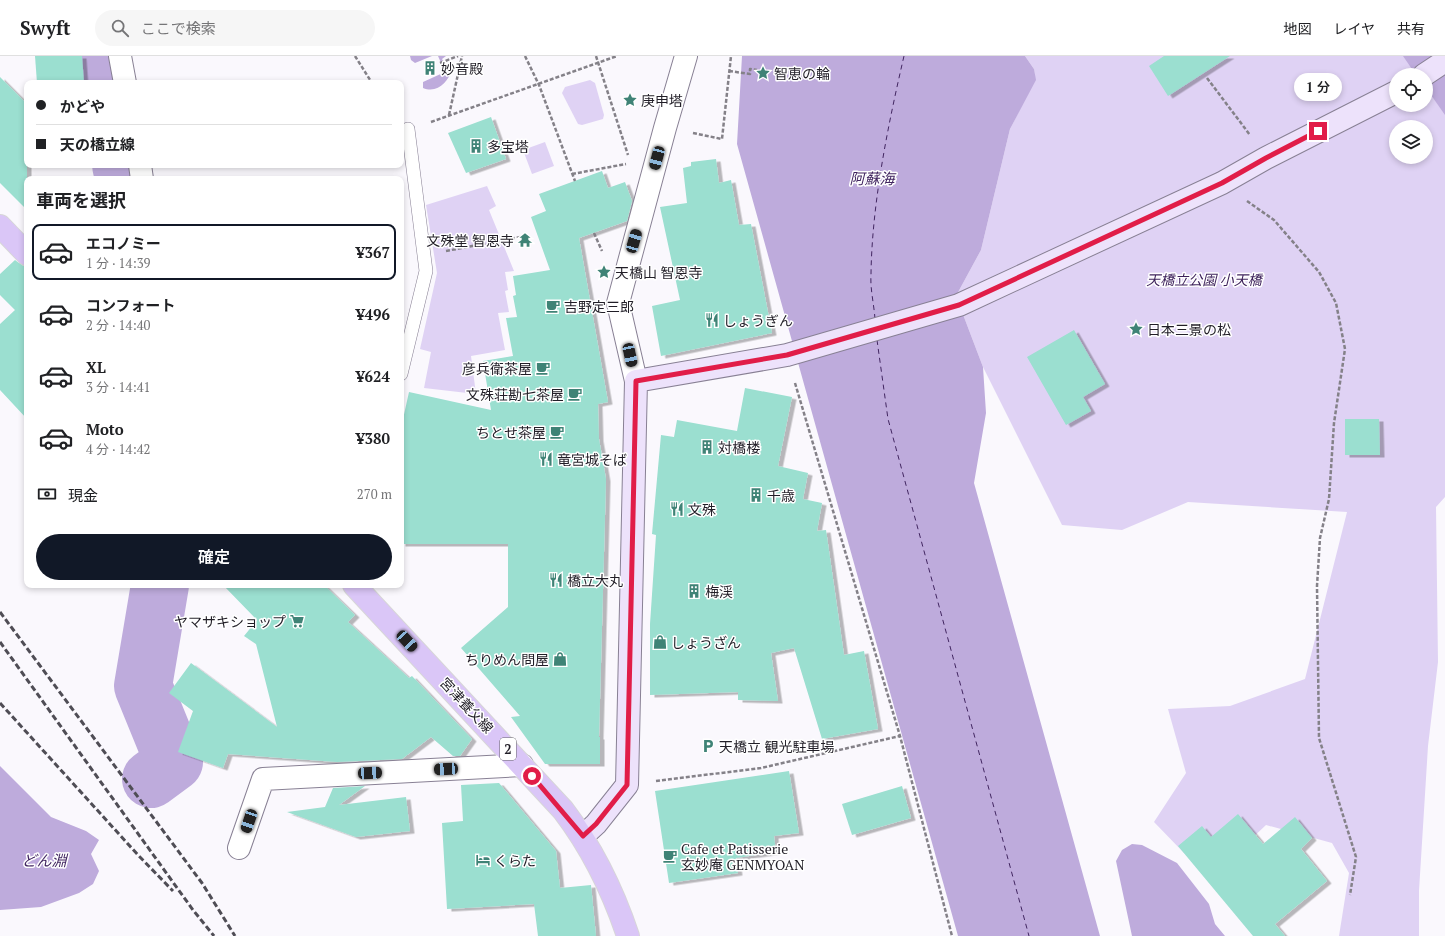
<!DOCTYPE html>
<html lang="ja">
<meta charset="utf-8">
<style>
:root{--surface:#fff;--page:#f6f6f6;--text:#202124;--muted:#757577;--line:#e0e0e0;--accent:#111827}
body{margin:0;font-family:"PT Serif","Noto Sans JP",serif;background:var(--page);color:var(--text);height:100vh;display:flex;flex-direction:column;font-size:15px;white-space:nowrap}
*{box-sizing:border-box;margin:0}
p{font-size:13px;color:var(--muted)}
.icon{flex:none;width:22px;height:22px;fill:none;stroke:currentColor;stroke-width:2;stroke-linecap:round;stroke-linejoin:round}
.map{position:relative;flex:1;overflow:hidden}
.panel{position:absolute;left:24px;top:120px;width:380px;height:412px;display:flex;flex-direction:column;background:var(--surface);border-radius:8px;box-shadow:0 2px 6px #0003}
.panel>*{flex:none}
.guide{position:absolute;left:24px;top:24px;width:380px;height:88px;border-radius:8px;box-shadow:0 2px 6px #0003;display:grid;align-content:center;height:88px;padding:0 12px;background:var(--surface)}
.tools{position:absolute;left:1389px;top:12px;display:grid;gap:8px}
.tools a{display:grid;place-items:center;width:44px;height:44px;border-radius:50%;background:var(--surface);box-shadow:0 2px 6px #0003;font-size:20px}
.end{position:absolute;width:18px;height:18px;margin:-9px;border:5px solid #e11d48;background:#fff;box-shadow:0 0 0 2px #fff}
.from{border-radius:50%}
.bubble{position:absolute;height:28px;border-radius:14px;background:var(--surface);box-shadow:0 2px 6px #0003;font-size:13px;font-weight:600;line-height:28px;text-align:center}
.car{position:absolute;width:12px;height:24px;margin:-12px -6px;border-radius:5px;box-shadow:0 0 3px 1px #0007;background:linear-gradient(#222 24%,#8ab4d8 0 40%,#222 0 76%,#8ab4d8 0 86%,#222 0)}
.guide b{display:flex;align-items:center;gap:14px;height:38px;font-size:15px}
.guide b+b{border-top:1px solid var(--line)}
.guide i{width:10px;height:10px;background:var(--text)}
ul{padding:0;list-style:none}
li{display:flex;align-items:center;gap:12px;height:56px;margin:0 8px 6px;padding:0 4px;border:2px solid transparent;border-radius:8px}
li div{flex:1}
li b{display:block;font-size:15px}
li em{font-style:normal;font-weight:600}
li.active{border-color:var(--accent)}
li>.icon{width:36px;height:36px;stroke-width:1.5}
h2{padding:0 12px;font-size:18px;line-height:48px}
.pay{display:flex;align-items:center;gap:10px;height:44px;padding:0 12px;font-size:15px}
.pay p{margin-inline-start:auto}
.action{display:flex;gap:8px;margin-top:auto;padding:8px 12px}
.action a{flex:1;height:46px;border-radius:24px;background:var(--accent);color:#fff;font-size:16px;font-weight:600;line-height:46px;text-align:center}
header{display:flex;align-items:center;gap:24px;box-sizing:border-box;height:56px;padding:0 20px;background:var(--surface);border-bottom:1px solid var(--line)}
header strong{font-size:19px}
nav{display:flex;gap:22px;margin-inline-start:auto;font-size:14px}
.search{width:280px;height:36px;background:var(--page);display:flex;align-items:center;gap:10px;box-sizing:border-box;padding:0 14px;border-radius:22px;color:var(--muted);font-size:15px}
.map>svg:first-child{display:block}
.green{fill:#dfd2f4;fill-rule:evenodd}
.water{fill:#beabdc}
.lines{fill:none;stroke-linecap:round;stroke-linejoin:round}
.river{stroke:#beabdc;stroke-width:58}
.ferry{stroke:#412560;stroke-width:1;stroke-dasharray:5 4;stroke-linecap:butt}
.building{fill:#9bdfd0;filter:url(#shadow)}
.service-casing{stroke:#888094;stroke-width:14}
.minor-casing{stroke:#888094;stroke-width:24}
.secondary-casing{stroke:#888094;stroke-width:24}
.primary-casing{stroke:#d7d6d8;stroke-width:24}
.path{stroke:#848188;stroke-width:2.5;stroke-dasharray:4 2;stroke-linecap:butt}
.service{stroke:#fff;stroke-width:13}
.minor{stroke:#fff;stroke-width:22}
.secondary{stroke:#ede2fb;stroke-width:22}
.primary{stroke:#dac6f7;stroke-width:22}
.rail{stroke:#4f4d55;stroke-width:3;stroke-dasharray:6 3;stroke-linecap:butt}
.route{stroke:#e11d48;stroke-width:5}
.labels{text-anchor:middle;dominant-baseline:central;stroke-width:3;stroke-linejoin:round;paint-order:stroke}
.shield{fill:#fff;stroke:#646268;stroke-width:1}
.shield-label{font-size:13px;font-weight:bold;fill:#211e27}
.poi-label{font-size:14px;fill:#211e27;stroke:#fff;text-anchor:start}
.park-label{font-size:14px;font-style:italic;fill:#3a1e58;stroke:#fff}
.street-label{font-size:14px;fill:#211e27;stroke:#fff}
.water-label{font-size:15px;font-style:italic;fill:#412560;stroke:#fff}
</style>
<header>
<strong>Swyft</strong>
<div class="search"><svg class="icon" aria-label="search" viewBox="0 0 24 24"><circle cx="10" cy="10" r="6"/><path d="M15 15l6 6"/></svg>ここで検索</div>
<nav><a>地図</a><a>レイヤ</a><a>共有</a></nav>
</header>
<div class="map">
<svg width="1445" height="880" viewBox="0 0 1445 880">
<defs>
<filter id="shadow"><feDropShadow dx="4.5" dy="2.5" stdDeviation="0" flood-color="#0004"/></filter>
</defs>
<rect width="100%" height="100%" fill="#faf8fd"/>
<g class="green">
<path d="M1025,0h379l13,19h-21v30h30v-17l19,26v383l-9,10 2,155 -10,84 -9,145v45h-80l10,-63 -17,-30 -66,-18 -51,48 -31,-20 -30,-31 32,-49 -18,-64 62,-3 75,-27 42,-167 -159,-10 -66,28 -60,-5 -79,-158 -27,-71 25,-46 29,-121 25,-49 -1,-11zM1396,71h30v30h-30z"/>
<path d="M590,24l5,3 9,32 -1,4 -21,6 -4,-1 -16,-31 3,-6z"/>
<path d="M545,86l9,24 -22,8 -9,-24z"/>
<path d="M487,130l9,20 -7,4 25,61 -9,1 3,18 -3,1 4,21 -11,1 7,37 -34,6 5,38 -52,-6 7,-36 -11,-3 17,-76 -11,-68z"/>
</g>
<g class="water">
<path d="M410,0h22l-17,7 -4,-3z"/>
<path d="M438,0h8l-4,3 3,5h5l2,6c-4,11 -14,24 -29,18v-6l22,-10z"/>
<path d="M742,0h283l9,13 2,11 -26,49 -29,121 -25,46 27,71 3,46 -12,70 126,453h-142l-221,-792z"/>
<path d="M1403,0h42v59l-19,-27v-13h-10z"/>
<path d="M0,710l51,51 35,14 13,9 -8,14 8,17 -6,13 -14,9 -38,14 -41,3z"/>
<path d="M1132,788l10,1 35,18 32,41 6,20 10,12h-93l-16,-75 6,-11z"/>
</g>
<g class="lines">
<g class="river">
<path d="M96,0l6,27"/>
<path d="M121,109l3,14"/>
<path d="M151,723l23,-17 -31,-76 17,-101"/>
</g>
<g class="ferry">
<path d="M875,263c-1,-15 -5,-30 -4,-45 1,-71 17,-149 33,-218"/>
<path d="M877,284l11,79 141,517"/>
</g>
</g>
<g class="building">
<path d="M35,0h47l2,27h-47z"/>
<path d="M1164,0h66l-62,40 -19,-30z"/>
<path d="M0,21l27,27v106l-27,-27z"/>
<path d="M491,61l15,42 -40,14 -18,-40z"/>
<path d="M716,103l3,24 12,-3 8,45 12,-1 21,109 -111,23 -9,-50 28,-6 -20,-93 27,-4 -4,-35 8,-2v-4z"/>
<path d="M602,115l6,17 17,-6 7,19 -5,20 -48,17 29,164 -10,2 1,35 7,40 -7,258h1v27h-55l-34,-47 9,-1 -59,-68 47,-41v-63h-107v-116l8,-36 82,18 -8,-49 30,-5 -7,-38 11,-1 -4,-21 3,-1 -3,-19 37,-6 -19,-53 15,-6 -7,-17z"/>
<path d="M15,204l8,6h4v153l-27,-29v-66l15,-14 -15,-15v-21z"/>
<path d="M1074,274l31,54 -22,13 8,14 -25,14 -39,-68z"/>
<path d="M745,332l47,9 -14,69 30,7 -5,26 19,4 -5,28 9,-1 18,125 20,-4 14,78 -56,10 -28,-91 -23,5 7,48 -40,-1v-8l-88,3v-71l6,-89 -4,-1 9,-99 13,2 3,-17 60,11z"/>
<path d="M1345,363h34l1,36h-35z"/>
<path d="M223,529h101l31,30 -7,7 61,56 3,-2 60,63 -12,17h-7l-22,-19 -29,22 -65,3 -109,-8 -5,14 -45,-16 15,-41 -24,-18 22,-30 86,64 -21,-83 -12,-8 13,-16z"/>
<path d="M789,715l10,62 -25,3 2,16 -40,6 2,15 -69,10 -14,-92z"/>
<path d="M499,727l57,68 4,37 31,-3 5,51h-58l-4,-32 -87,5 -5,-86 21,-2 -2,-36z"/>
<path d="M365,730l-26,19 67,-8 4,34 -54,6 -69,-25 38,-5 8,-19z"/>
<path d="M902,730l9,32 -59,17 -10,-31z"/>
<path d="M1238,758l25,30 32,-27 17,21 -11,11 26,32 -52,43 10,12h-32l-75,-90 24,-20 9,11z"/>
</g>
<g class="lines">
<defs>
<path id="service" d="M401,318l25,-103 -18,-142"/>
<g id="minor">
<path d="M120,0l5,27"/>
<path d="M140,109l2,14"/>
<path d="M636,325l-18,-78 47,-175 21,-72"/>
<path d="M239,792l24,-69 259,-14"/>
</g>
<g id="secondary">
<path d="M1424,19l21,-14"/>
<path d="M583,780l13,-12 31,-39 9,-404 151,-26 172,-50 263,-122 44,-25 130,-66"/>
</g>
<g id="primary">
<path d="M0,170l27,28"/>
<path d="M354,529l209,225c29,38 50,81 65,126"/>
</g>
</defs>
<use href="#service" class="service-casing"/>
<use href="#minor" class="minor-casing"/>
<use href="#secondary" class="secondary-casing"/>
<use href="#primary" class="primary-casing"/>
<g class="path">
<path d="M355,0l17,27"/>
<path d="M525,0l14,29 36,96"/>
<path d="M596,0l32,99"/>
<path d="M440,7l18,-7"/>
<path d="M729,15l21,3v-5l7,1"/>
<path d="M1207,22l43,57"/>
<path d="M449,59l13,-59"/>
<path d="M431,66l186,-66"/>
<path d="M693,77l29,6 9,-83"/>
<path d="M572,118l54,-10"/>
<path d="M1247,145l27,19 45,52 17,31 9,46 -11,74 -5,76 -9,39 -3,48 2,152 37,119 -6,38"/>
<path d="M594,177l8,18"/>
<path d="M446,195l80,-15"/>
<path d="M795,327l105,353 52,200"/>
<path d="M656,725l105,-13 139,-32"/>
</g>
<use href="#service" class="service"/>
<use href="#minor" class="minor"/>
<use href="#secondary" class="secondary"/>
<use href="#primary" class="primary"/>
<g class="rail">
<path d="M0,556l202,271 33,53"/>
<path d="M0,586l193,268 21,26"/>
<path d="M0,647l138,152 35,36"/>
</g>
</g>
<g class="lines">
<path class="route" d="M532,720l51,60 13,-12 31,-39 9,-404 151,-26 172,-50 263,-122 44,-25 52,-27"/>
</g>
<defs>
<symbol id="building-bare" viewBox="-9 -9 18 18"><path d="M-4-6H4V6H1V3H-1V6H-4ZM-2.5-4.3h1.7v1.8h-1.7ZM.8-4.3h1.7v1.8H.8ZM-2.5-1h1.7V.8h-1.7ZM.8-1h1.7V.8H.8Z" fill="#3f8376" stroke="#fff" stroke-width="2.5" paint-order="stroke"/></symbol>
<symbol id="sight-bare" viewBox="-9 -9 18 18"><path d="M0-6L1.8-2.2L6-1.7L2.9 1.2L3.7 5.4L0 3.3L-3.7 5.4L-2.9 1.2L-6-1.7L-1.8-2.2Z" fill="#3f8376" stroke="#fff" stroke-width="2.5" paint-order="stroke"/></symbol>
<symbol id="temple-bare" viewBox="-9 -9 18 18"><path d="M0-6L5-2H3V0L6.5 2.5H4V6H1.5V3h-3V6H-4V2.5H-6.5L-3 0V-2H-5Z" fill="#3f8376" stroke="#fff" stroke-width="2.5" paint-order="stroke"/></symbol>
<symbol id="cafe-bare" viewBox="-9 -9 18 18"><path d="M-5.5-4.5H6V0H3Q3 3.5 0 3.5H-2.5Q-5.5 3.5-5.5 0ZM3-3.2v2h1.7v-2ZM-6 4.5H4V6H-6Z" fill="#3f8376" stroke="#fff" stroke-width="2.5" paint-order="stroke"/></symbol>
<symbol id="restaurant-bare" viewBox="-9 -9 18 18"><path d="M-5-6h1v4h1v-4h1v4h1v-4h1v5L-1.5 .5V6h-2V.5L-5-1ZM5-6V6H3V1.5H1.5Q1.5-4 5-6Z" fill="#3f8376" stroke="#fff" stroke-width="2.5" paint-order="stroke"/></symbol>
<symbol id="supermarket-bare" viewBox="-9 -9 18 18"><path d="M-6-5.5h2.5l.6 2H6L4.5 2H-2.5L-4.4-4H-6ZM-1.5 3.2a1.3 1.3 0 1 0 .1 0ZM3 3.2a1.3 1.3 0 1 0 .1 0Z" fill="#3f8376" stroke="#fff" stroke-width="2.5" paint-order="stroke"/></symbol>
<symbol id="shop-bare" viewBox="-9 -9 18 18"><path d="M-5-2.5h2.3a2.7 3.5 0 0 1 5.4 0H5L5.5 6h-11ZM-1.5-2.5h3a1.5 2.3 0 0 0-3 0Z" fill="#3f8376" stroke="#fff" stroke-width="2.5" paint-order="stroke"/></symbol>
<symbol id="parking-bare" viewBox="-9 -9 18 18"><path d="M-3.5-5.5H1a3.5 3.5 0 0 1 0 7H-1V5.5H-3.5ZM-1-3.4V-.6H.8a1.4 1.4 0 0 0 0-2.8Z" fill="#3f8376" stroke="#fff" stroke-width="2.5" paint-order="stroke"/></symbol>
<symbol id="hotel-bare" viewBox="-9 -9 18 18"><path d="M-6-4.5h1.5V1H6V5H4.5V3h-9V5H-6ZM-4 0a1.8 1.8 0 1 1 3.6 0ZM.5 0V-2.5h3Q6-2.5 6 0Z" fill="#3f8376" stroke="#fff" stroke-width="2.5" paint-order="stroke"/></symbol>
</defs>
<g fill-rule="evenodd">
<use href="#building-bare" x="420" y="2" width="20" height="20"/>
<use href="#sight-bare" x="753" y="7" width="20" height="20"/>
<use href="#sight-bare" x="620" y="34" width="20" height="20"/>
<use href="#building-bare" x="466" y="80" width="20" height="20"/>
<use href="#temple-bare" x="515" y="174" width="20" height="20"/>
<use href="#sight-bare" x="594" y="206" width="20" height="20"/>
<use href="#cafe-bare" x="543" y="240" width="20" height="20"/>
<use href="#restaurant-bare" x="702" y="254" width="20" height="20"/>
<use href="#sight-bare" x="1126" y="263" width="20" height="20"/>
<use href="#cafe-bare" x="533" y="302" width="20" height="20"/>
<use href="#cafe-bare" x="565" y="328" width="20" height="20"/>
<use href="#cafe-bare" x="547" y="366" width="20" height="20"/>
<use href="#building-bare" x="697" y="381" width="20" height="20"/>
<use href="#restaurant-bare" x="536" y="393" width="20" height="20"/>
<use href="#building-bare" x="746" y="429" width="20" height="20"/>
<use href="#restaurant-bare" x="667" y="443" width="20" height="20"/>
<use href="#restaurant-bare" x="546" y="514" width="20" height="20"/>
<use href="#building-bare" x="684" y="525" width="20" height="20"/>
<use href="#supermarket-bare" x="287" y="555" width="20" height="20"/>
<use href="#shop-bare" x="650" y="576" width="20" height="20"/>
<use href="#shop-bare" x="550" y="593" width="20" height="20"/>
<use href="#parking-bare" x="698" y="680" width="20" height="20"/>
<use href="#cafe-bare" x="660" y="790" width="20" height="20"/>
<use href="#hotel-bare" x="473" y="794" width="20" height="20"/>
</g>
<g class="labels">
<rect class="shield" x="500" y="682" width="16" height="22" rx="3"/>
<g class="shield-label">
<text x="508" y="693">2</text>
</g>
<g class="poi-label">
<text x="441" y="12">妙音殿</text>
<text x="774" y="17">智恵の輪</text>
<text x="641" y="44">庚申塔</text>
<text x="487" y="90">多宝塔</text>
<text x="514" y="184" text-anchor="end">文殊堂 智恩寺</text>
<text x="615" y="216">天橋山 智恩寺</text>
<text x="564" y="250">吉野定三郎</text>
<text x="723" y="264">しょうぎん</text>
<text x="1147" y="273">日本三景の松</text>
<text x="532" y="312" text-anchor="end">彦兵衛茶屋</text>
<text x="564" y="338" text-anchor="end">文殊荘勘七茶屋</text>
<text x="546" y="376" text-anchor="end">ちとせ茶屋</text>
<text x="718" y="391">対橋楼</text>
<text x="557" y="403">竜宮城そば</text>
<text x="767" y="439">千歳</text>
<text x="688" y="453">文殊</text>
<text x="567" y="524">橋立大丸</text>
<text x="705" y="535">梅渓</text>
<text x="286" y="565" text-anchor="end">ヤマザキショップ</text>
<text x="671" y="586">しょうざん</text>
<text x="549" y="603" text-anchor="end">ちりめん問屋</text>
<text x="719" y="690">天橋立 観光駐車場</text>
<text x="681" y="792">Cafe et Patisserie<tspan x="681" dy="16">玄妙庵 GENMYOAN</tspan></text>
<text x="494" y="804">くらた</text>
</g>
<g class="park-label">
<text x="1204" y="223">天橋立公園 小天橋</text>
</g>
<g class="street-label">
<text transform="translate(467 649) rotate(47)">宮津養父線</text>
</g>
<g class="water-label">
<text x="872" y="122">阿蘇海</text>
<text x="44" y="804">どん淵</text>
</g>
</g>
</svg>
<div class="tools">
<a><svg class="icon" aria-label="locate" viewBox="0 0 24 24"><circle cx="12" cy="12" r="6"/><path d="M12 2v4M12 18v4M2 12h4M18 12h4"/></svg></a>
<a><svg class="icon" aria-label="layers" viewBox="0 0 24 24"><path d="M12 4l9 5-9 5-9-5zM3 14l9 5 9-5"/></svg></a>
</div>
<i class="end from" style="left:532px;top:720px"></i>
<i class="end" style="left:1318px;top:75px"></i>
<div class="bubble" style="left:1294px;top:17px;width:48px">1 分</div>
<i class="car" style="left:657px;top:102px;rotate:195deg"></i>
<i class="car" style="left:634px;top:185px;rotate:16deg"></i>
<i class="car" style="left:630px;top:299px;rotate:168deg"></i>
<i class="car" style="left:407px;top:585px;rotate:137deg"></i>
<i class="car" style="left:446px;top:713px;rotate:267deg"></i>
<i class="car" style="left:370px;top:717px;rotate:87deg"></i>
<i class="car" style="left:249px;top:765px;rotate:199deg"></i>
<div class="guide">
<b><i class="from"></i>かどや</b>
<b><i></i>天の橋立線</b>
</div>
<section class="panel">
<h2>車両を選択</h2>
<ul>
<li class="active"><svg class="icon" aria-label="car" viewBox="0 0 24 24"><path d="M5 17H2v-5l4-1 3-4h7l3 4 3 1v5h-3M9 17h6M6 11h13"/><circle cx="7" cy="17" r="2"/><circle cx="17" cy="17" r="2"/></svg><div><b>エコノミー</b><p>1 分 · 14:39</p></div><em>¥367</em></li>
<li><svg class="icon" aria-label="car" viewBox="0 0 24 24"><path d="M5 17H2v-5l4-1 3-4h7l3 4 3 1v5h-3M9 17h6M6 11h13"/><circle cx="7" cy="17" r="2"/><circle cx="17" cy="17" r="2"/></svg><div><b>コンフォート</b><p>2 分 · 14:40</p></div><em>¥496</em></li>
<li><svg class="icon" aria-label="car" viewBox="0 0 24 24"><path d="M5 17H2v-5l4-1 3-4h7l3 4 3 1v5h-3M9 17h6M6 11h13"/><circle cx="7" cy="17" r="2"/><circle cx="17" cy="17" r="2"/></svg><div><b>XL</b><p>3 分 · 14:41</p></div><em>¥624</em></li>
<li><svg class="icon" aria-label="car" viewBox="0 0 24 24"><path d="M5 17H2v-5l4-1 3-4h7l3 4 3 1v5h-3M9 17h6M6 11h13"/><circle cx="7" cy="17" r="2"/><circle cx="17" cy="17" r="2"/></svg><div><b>Moto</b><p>4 分 · 14:42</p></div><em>¥380</em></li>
</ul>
<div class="pay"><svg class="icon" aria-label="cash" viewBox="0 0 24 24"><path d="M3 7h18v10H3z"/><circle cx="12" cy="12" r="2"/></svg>現金<p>270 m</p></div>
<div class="action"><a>確定</a></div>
</section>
</div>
